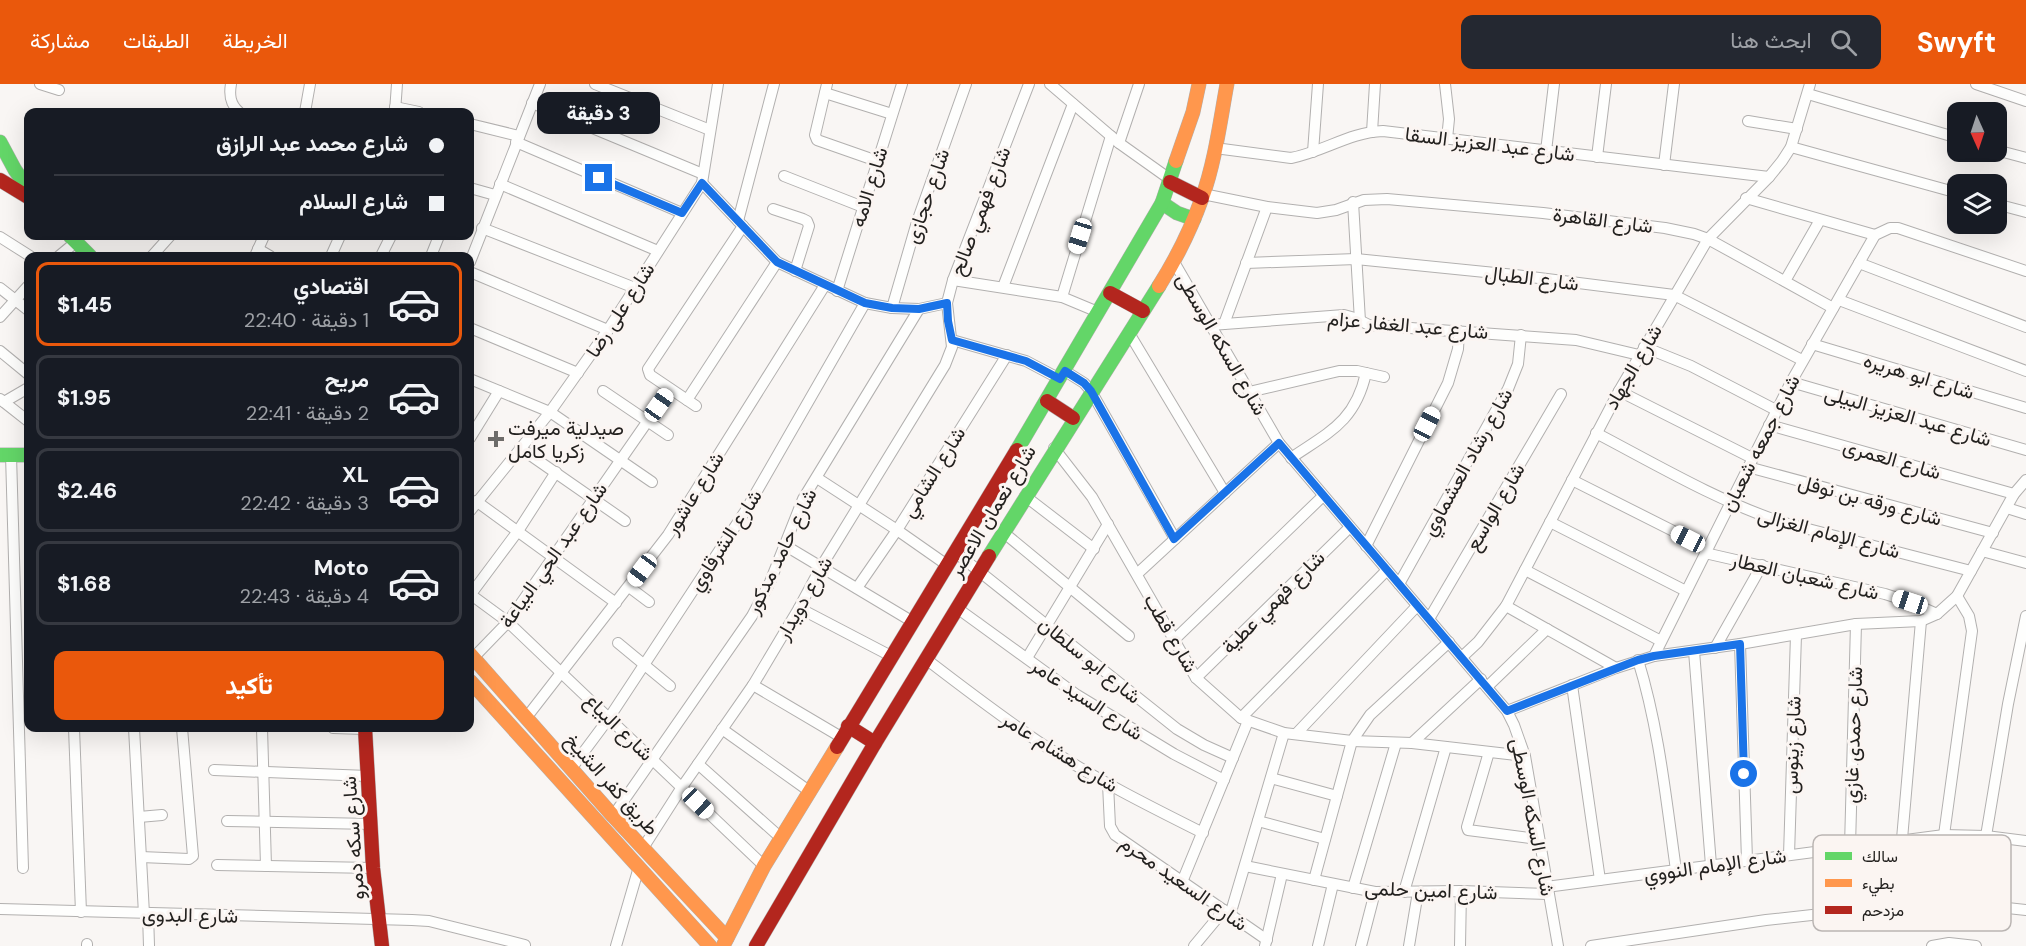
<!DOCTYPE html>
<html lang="ar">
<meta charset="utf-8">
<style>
:root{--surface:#171b24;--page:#242831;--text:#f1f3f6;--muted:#9ea1a6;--line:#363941;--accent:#ea580c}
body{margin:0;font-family:"DM Sans",Vazirmatn,sans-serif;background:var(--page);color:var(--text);direction:rtl;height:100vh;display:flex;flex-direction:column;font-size:22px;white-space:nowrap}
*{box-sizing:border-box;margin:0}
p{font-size:20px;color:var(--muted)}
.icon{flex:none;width:33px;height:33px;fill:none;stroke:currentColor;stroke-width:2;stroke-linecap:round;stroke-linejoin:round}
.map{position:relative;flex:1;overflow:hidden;direction:ltr}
.sheet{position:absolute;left:24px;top:168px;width:450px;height:480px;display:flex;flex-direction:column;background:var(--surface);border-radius:12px;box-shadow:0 6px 24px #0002;direction:rtl}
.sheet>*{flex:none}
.hud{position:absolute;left:24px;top:24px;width:450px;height:132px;border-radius:12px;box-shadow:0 6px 24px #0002;direction:rtl;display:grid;align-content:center;height:132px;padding:0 30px;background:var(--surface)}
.needle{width:39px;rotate:177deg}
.controls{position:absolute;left:1947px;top:18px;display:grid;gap:12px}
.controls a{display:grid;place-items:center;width:60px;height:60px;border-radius:12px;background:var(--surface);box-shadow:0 6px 24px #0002;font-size:30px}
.end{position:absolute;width:27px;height:27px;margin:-14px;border:8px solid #1a73e8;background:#fff;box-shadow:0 0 0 3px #fff}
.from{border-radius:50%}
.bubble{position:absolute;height:42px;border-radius:12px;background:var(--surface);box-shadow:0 6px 24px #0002;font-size:20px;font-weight:800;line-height:42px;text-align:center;direction:rtl}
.car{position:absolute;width:18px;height:36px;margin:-18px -9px;border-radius:8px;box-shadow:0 0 4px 2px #0007;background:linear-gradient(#fff 24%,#345 0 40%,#fff 0 76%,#345 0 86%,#fff 0)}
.hud b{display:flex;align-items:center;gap:21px;height:57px;font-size:22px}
.hud b+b{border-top:2px solid var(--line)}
.hud i{width:15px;height:15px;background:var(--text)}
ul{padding:10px 0 0;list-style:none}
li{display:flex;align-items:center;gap:18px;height:84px;margin:0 12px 9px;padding:0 18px;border:3px solid var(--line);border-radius:12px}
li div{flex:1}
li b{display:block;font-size:22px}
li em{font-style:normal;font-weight:800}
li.selected{border-color:var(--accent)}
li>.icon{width:54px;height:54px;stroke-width:1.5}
.action{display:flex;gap:12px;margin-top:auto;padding:12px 30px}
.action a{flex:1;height:69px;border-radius:12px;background:var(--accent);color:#fff;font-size:24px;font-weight:800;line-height:69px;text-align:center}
header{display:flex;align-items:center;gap:36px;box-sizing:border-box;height:84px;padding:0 30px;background:var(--accent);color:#fff}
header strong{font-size:28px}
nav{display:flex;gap:33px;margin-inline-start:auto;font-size:21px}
.search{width:420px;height:54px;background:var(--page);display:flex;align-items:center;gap:15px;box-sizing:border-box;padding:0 21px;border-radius:12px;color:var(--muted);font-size:22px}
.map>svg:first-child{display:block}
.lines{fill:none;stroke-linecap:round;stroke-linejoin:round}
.street-casing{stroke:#b2b0af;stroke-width:12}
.fast-casing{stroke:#b2b0af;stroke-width:15}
.slow-casing{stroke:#b2b0af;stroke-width:15}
.jam-casing{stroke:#b2b0af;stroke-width:15}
.street{stroke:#fefefd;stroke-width:10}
.fast{stroke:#63d668;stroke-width:14}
.slow{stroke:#ff974d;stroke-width:14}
.jam{stroke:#b3261e;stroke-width:14}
.route{stroke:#1a73e8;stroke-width:8}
.poi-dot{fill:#6e6c6a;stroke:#fbf5f2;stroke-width:2}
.labels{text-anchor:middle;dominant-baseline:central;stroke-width:6;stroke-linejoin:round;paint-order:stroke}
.street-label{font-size:20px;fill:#23211f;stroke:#fbf5f2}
.poi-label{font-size:20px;fill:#23211f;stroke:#fbf5f2;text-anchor:start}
.key{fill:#fbf5f2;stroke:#bab5b3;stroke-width:1.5}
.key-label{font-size:16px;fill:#23211f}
</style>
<header>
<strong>Swyft</strong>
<div class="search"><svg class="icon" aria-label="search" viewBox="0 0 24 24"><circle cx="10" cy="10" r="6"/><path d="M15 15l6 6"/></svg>ابحث هنا</div>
<nav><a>الخريطة</a><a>الطبقات</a><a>مشاركة</a></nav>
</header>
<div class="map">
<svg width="2026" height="862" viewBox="0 0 2026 862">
<rect width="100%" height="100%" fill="#f9f6f4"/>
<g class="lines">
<defs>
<g id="street">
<path d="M40,0l19,6"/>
<path d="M231,0c-2,11 -1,20 8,28"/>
<path d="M595,0l115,46"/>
<path d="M827,0l-12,51 2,5 60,21"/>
<path d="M1050,0l69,59 52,37"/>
<path d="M1445,0l4,35 -2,20"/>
<path d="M1976,0l50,17"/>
<path d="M825,9l67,21"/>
<path d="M1808,10l150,44"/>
<path d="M532,19l171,71"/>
<path d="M395,23l24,5"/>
<path d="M305,28l5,-28"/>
<path d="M395,28l2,-28"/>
<path d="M1748,37l49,8"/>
<path d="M470,40l49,12"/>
<path d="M1372,48l3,-48"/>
<path d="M516,58l166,71"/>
<path d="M1119,59l20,-59"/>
<path d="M1791,63l167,46"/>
<path d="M1215,64l76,10c32,-6 59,-26 92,-27l386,46"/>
<path d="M1996,66l30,8"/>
<path d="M1546,67l8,-67"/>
<path d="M1313,68l5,-68"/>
<path d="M1597,73l9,-73"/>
<path d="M1664,81l10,-81"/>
<path d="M784,92l79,31"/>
<path d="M702,99l75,79 88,41 27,5 27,1 28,-6"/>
<path d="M500,100l158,67"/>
<path d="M470,104l25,7"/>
<path d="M1203,110l64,13 50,6 19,-3 28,-10 23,-1 156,14 122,15 29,6 14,5 125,69"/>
<path d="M1746,114l129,37"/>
<path d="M1353,118l7,119"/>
<path d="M1996,120l30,8"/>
<path d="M773,125l30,10 4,2 2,5 -14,45"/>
<path d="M738,137l36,-137"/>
<path d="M482,144l153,60"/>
<path d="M0,153l30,19"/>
<path d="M258,165l12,7"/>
<path d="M59,172l17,-14"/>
<path d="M152,172l18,-20"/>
<path d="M255,172l9,-20"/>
<path d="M331,172l9,-20"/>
<path d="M381,172l10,-20"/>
<path d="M431,172l8,-20"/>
<path d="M470,178l70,-178"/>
<path d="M1174,178l105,181 228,268 7,14 11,31 33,190"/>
<path d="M1246,179l110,-4 159,16 159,20 128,65"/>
<path d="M1859,179l167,64"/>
<path d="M470,188l138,58"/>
<path d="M953,196l109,17 36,15"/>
<path d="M1785,197l35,-61"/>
<path d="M1003,203l70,-183"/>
<path d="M0,204l28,22"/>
<path d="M837,207l65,-207"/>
<path d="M1062,213l49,-161"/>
<path d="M1839,216l187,71"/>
<path d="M892,224l25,-86 49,-138"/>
<path d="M0,233l28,-31"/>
<path d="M1224,240l43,-117"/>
<path d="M1211,241l133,-10 11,3 14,7 207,15 63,15"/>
<path d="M470,244l108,45"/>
<path d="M1129,249l96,160"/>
<path d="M952,256l74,21 34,18"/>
<path d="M1812,260l214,64"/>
<path d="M1644,263l47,19 85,44"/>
<path d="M0,267l28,23"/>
<path d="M1065,287l19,12 7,8 84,148"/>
<path d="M470,295l80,33 102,70"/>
<path d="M1791,298l235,68"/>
<path d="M603,307l65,44"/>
<path d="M1619,307l133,67"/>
<path d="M1249,308l90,-21h18l27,6"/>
<path d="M0,315l28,22"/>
<path d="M687,316l90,-138"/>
<path d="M4,318l24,-14"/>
<path d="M696,322l-46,-31 -2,-6 95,-143"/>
<path d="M1769,341l245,69"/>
<path d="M1596,349c61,32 120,67 185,89l190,49"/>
<path d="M470,354l29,-47"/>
<path d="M520,364l105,73"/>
<path d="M1054,364l38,49 104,181 45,40 43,15 68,8 60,2 113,13"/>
<path d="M11,371l12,413"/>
<path d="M1291,374c38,-26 64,-36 75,-85"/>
<path d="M1748,383l245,66"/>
<path d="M817,394l80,52 50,35"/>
<path d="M1572,396l135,68"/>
<path d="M1025,412l69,53"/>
<path d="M476,417l140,102"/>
<path d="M2007,424l19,6"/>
<path d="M470,427l80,-99 58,-82 94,-147 16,-99"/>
<path d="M1550,438l136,69"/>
<path d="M1003,448l126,104"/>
<path d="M786,462l127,76"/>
<path d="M1366,462l82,-163 10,-34 1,-18"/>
<path d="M1982,467l44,12"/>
<path d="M955,468l222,177 27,16 29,13"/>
<path d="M1705,469l180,41 25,8 27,12"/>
<path d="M1525,486l136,71"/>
<path d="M1137,490l142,-131"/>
<path d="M1399,500l109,-195 10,-25 3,-29"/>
<path d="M629,503l20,15"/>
<path d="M857,504l40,-58 110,-175"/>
<path d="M470,510l38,28 256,244"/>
<path d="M471,510l47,-63 38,-59"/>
<path d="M1506,522l110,62"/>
<path d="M799,524l92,48"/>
<path d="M957,524l120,87 97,59 50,26"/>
<path d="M1429,535l132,-225"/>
<path d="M1174,556l149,-144"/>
<path d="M618,559l52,43"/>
<path d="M1740,560l7,216"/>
<path d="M1715,564l47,-83"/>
<path d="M1694,567l17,214"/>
<path d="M1654,572l137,-274 84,-147 15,-7h8l128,43"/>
<path d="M1462,573l16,-15 28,-36 113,-215 89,-152 61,-62 13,-16 9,-14 19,-63"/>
<path d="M473,574l35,-36 162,-233"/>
<path d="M1027,574l81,-134"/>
<path d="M926,575c39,30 78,60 119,87 50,33 104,60 158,87"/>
<path d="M1638,576c21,68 28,139 38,210"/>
<path d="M1196,594l154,-151"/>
<path d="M753,601l88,52"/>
<path d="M1572,601l28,195"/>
<path d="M1487,603l60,-58"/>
<path d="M1507,627l109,-43 38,-12 86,-12 116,-20 65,-3 16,-7 20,-18 57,-102 12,-14"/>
<path d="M526,634l142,-183 157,-250"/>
<path d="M1241,634l146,-148"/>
<path d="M74,644l7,184"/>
<path d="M134,644l10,186"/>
<path d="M262,644l4,138"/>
<path d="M333,644l32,1"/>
<path d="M722,645l87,62"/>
<path d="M1296,650l121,-128"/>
<path d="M1412,659l69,-64"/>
<path d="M1489,668l-22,75 1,3 70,9"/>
<path d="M698,680l83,74"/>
<path d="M571,685l38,-51 137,-208 119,-207"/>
<path d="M214,686l154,6"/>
<path d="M1271,694l66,18"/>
<path d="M1108,700l2,42 5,9 152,105"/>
<path d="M613,732l139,-200 18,-34 33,-83 116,-190"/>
<path d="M139,733l23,-2"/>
<path d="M227,737l144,3"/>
<path d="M1258,737l67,18"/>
<path d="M1944,751l28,-204 -3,-15 -12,-20"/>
<path d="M1986,752l22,-132 18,-88"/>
<path d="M1902,755l19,-218"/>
<path d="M1850,762l6,-222"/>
<path d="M643,764l39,-61 71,-102 46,-77 22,-41 124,-202 7,-18 -5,-44 6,-23 76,-196"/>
<path d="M1789,771l7,-220"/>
<path d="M141,773l48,2 4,-3 -11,-128"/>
<path d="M217,781l156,3"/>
<path d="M1245,782l130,26 86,-1 87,3"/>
<path d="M1314,796l38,-139 18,-26 79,-73"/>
<path d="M1182,798l66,-161"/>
<path d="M1546,803l398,-52 42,1 40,5"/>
<path d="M1353,804l43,-145"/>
<path d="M1404,808l42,-145"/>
<path d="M0,825l412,11 17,1 96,24"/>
<path d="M148,830l1,32"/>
<path d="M1230,831l54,-182"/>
<path d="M87,862v-2"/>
<path d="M616,862l23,-79"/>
<path d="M1194,862l30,-36"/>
<path d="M1265,862l17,-72"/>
<path d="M1318,862l15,-62"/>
<path d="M1361,862l14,-54"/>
<path d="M1409,862l9,-54"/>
<path d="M1460,862l1,-55"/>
<path d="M1591,862l175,-26 145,-16 42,-2 73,8"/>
<path d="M1932,862l17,-3 27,3"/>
</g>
<g id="fast">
<path d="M0,58l15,28 13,18"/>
<path d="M1162,119l15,10 17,6"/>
<path d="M70,152l20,20"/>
<path d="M1017,366l145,-247 14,-42"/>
<path d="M0,371h28"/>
<path d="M989,472l170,-270"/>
</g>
<g id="slow">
<path d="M1176,77l17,-49 6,-28"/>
<path d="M1159,202c17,-27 32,-57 43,-88 13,-36 18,-76 25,-114"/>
<path d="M470,570l143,162 114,122"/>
<path d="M470,597l240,265"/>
<path d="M723,862l41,-80 73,-119"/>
</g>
<g id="jam">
<path d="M0,96l28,17"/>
<path d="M1170,98l32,16"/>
<path d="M1110,209l33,18"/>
<path d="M1047,317l26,17"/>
<path d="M848,642l27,17"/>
<path d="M365,644l8,140 9,78"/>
<path d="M837,663l180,-297"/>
<path d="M756,862l119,-203 114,-187"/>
</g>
</defs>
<use href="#street" class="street-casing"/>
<use href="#fast" class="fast-casing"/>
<use href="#slow" class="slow-casing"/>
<use href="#jam" class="jam-casing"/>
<use href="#street" class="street"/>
<use href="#fast" class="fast"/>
<use href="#slow" class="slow"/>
<use href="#jam" class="jam"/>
</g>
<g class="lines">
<path class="route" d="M599,94l83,35 20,-30 75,79 88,41 27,5 27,1 28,-6 1,18 4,19 74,21 34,18 5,-8 19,12 7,8 83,148 105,-96 228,268 131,-51 16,-4 86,-12 4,130"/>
</g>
<path class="poi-dot" d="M493 346h6v6h6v6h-6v6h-6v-6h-6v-6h6z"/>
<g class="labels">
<g class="street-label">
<text transform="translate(1490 60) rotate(7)">شارع عبد العزيز السقا</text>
<text transform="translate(869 103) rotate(-73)">شارع الامه</text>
<text transform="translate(927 112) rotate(-71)">شارع حجازى</text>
<text transform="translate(980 127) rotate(-69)">شارع فهمي صالح</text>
<text transform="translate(1603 136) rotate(7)">شارع القاهرة</text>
<text transform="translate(1532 194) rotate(7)">شارع الطبال</text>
<text transform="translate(620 226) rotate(-57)">شارع على رضا</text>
<text transform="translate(1408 241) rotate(5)">شارع عبد الغفار عزام</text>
<text transform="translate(1222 260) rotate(60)">شارع السكه الوسطى</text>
<text transform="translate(1633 283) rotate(-60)">شارع الجهاد</text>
<text transform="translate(1919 292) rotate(17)">شارع ابو هريره</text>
<text transform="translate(1908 332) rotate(16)">شارع عبد العزيز البيلى</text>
<text transform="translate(1760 359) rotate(-63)">شارع جمعه شعبان</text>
<text transform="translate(1892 375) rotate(16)">شارع العمرى</text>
<text transform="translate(1467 378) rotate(-61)">شارع رشاد العشماوي</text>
<text transform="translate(933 388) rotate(-58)">شارع الشامي</text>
<text transform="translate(694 409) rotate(-58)">شارع عاشور</text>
<text transform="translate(1870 416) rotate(15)">شارع ورقه بن نوفل</text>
<text transform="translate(1495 423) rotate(-60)">شارع الواسع</text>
<text transform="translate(992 427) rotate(-59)">شارع نعمان الاعصر</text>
<text transform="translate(1829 449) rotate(15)">شارع الإمام الغزالى</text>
<text transform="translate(725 456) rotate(-57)">شارع الشرقاوي</text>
<text transform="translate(781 467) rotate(-64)">شارع حامد مدكور</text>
<text transform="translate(553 471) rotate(-55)">شارع عبد الحي البياعة</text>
<text transform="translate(1805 492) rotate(13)">شارع شعبان العطار</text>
<text transform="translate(804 514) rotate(-60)">شارع دويدار</text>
<text transform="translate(1273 518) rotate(-45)">شارع فهمي عطية</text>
<text transform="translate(1171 549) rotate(60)">شارع قطب</text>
<text transform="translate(1090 576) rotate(39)">شارع ابو سلطان</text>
<text transform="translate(1087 615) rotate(34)">شارع السيد عامر</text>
<text transform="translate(619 643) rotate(44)">شارع البياع</text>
<text transform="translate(1853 651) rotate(-88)">شارع حمدى غازي</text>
<text transform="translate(1792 661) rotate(-88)">شارع زينوس</text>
<text transform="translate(1060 668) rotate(32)">شارع هشام عامر</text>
<text transform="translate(612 700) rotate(48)">طريق كفر الشيخ</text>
<text transform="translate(1533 733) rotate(79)">شارع السكه الوسطى</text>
<text transform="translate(353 754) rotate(-94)">شارع سكه دمرو</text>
<text transform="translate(1715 781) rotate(-8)">شارع الإمام النووي</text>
<text transform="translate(1184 799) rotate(35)">شارع السعيد محرم</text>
<text transform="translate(1431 806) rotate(2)">شارع امين حلمى</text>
<text transform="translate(190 831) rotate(1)">شارع البدوى</text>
</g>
<g class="poi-label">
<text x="508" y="344">صيدلية ميرفت<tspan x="508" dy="23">زكريا كامل</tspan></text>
</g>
</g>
<rect x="1813" y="751" width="198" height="96" rx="9" class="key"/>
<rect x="1825" y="768" width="27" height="8" fill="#63d668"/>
<rect x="1825" y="795" width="27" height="8" fill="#ff974d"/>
<rect x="1825" y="822" width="27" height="8" fill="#b3261e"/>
<g class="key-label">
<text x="1862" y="778">سالك</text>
<text x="1862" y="805">بطيء</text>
<text x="1862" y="832">مزدحم</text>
</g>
</svg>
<div class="controls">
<a><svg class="needle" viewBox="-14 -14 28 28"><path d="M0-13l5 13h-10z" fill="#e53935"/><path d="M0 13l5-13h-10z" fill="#9ea1a6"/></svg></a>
<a><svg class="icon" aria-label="layers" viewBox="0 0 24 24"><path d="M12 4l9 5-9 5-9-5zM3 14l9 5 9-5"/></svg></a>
</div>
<i class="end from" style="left:1744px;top:690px"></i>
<i class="end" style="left:599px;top:94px"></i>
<div class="bubble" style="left:537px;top:8px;width:123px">3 دقيقة</div>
<i class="car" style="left:1080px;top:152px;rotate:197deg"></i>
<i class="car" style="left:659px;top:321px;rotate:35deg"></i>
<i class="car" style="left:1427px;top:340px;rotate:27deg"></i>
<i class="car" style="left:1688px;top:455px;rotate:297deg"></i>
<i class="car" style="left:642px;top:486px;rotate:217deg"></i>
<i class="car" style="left:1910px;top:518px;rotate:288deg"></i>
<i class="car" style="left:698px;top:719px;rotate:134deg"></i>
<div class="hud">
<b><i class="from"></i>شارع محمد عبد الرازق</b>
<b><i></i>شارع السلام</b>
</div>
<section class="sheet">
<ul>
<li class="selected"><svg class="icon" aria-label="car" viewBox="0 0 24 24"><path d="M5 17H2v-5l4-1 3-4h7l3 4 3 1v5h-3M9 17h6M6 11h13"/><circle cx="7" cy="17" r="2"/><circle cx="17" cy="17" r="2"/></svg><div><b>اقتصادي</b><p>1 دقيقة · 22:40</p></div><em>$1.45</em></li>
<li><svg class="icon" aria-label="car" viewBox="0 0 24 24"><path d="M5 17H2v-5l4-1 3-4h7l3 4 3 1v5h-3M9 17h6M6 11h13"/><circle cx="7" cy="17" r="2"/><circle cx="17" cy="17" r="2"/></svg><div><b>مريح</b><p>2 دقيقة · 22:41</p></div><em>$1.95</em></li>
<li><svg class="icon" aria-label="car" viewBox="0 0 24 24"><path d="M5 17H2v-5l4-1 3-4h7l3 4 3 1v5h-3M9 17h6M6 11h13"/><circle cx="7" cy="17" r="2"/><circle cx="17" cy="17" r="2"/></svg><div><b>XL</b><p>3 دقيقة · 22:42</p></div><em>$2.46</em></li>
<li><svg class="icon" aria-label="car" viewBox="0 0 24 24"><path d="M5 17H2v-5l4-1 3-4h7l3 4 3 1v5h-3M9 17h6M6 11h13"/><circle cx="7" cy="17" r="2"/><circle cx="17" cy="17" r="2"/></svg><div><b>Moto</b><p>4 دقيقة · 22:43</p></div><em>$1.68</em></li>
</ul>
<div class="action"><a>تأكيد</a></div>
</section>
</div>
